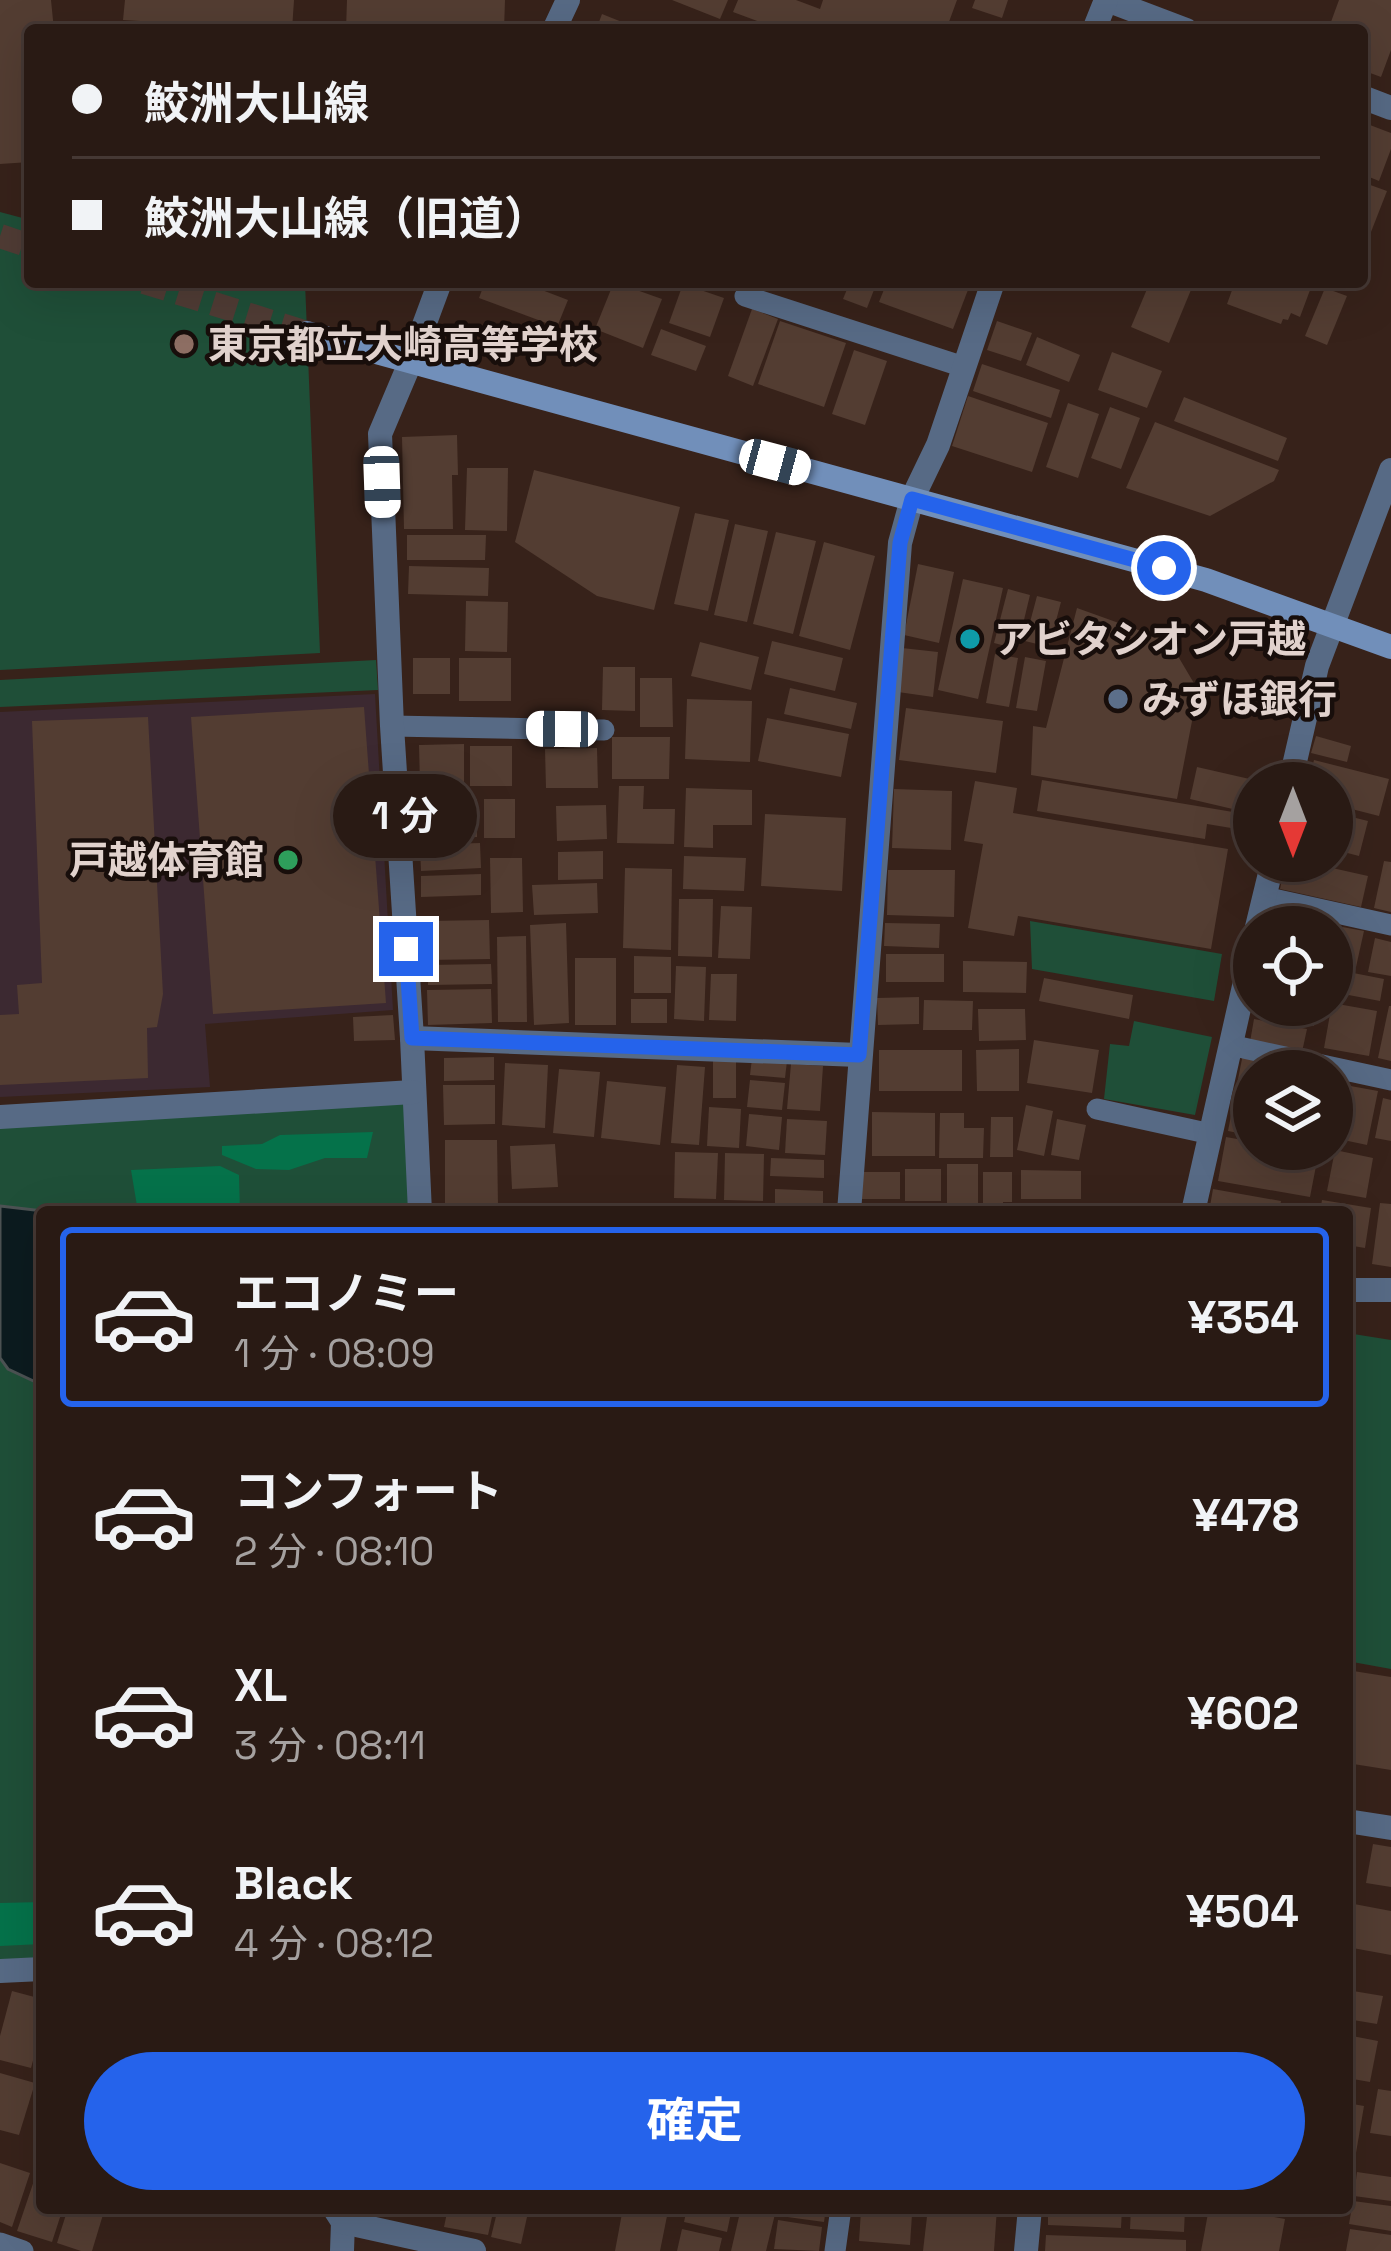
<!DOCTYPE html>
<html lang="ja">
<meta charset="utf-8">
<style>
:root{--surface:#291a14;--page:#352722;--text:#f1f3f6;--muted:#a5a1a0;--line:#453834;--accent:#2563eb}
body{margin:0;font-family:"Space Grotesk","Noto Sans JP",sans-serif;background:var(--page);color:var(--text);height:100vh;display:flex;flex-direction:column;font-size:45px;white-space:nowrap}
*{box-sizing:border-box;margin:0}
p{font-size:39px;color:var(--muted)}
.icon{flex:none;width:66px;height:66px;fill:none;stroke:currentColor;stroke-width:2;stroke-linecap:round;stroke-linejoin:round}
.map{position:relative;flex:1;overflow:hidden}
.sheet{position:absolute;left:36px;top:1206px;width:1317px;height:1008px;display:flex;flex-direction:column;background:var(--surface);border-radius:12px;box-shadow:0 12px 48px #0002,0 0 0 3px var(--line)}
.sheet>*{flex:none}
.top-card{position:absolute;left:24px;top:24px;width:1344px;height:264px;border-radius:12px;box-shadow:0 12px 48px #0002,0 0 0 3px var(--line);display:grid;align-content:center;height:264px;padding:0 48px;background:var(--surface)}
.needle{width:78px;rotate:180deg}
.tools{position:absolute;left:1233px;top:762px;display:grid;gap:24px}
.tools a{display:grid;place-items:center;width:120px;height:120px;border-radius:50%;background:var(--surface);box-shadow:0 12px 48px #0002,0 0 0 3px var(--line);font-size:60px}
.end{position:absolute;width:54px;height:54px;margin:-27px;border:15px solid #2563eb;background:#fff;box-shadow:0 0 0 6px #fff}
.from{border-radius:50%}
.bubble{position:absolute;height:84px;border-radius:42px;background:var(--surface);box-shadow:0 12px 48px #0002,0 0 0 3px var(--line);font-size:39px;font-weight:700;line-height:84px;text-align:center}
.car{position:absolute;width:36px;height:72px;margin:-36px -18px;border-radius:15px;box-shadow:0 0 9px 3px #0007;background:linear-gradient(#fff 24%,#345 0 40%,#fff 0 76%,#345 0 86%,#fff 0)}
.top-card b{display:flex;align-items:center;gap:42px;height:114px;font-size:45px}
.top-card b+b{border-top:3px solid var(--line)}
.top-card i{width:30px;height:30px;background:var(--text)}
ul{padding:21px 0 0;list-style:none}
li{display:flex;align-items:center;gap:36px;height:180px;margin:0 24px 18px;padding:0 24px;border:6px solid transparent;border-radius:12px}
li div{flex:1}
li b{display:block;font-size:45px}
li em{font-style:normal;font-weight:700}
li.current{border-color:var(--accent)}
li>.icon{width:108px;height:108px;stroke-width:1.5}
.action{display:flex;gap:24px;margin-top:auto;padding:24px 48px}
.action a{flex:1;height:138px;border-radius:72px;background:var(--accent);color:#fff;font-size:48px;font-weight:700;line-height:138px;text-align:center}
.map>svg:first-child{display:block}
.education{fill:#3c2931}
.green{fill:#1f4f38}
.forest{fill:#05724a}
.water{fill:#0c1b1f;stroke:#4c5253;stroke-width:3}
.building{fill:#533d32}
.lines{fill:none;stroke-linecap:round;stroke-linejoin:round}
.secondary-tunnel{stroke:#503c35;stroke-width:24;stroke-dasharray:24 12;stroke-linecap:butt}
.service{stroke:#576a85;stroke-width:21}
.minor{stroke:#576a85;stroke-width:24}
.tertiary{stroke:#576a85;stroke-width:24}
.secondary{stroke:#718fba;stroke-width:24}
.route{stroke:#2563eb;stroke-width:15}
.education-dot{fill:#8d6e63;stroke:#180e0b;stroke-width:4.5}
.culture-dot{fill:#0f9aa8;stroke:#180e0b;stroke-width:4.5}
.service-dot{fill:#5c6f8a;stroke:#180e0b;stroke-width:4.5}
.leisure-dot{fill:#2e9e5b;stroke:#180e0b;stroke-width:4.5}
.labels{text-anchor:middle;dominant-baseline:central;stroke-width:9;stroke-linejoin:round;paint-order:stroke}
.poi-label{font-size:39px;font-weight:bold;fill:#e1d2cd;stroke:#180e0b;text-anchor:start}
</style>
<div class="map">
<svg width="1391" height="2251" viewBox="0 0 1391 2251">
<rect width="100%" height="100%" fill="#37221a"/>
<path class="education" d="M375,694l18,316 -188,14 5,63 -210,10v-385z"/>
<g class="green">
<path d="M0,212l30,8v62h275l15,371 -320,17z"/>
<path d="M376,660l2,30 -378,17v-27z"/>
<path d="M1030,921l192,33 -8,47 -182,-32z"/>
<path d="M1134,1021l78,16 -17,78 -91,-16 6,-55 19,2z"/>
<path d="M413,1092l6,120h-377v757l-42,2v-854z"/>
<path d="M1347,1333l44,7v329l-44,-8z"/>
</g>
<g class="forest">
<path d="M373,1132l-6,26h-42l-36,12 -33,-1 -34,-14v-9l40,-2 18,-9z"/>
<path d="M220,1166l19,9 1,37h-102l-7,-42z"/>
<path d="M42,1902v42l-42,2v-43z"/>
</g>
<path class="water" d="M0,1206l52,6h-10v173l-34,-16 -8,-11z"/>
<g class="building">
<path d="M0,0h51l3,30h-24v132l-30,2z"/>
<path d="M125,0h169l-2,30 -169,-10z"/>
<path d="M347,0h158l-1,30h-158z"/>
<path d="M672,0h56l-8,19z"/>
<path d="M738,0h58l24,9 3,-9h134l-11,30h-164l-49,-18z"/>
<path d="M975,0h33l-6,18 -30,-10z"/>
<path d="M1339,0h52v50l-10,27 -19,-7v-40h-34z"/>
<path d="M602,14l40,16h-46z"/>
<path d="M1362,122l29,11v16l-12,32 -17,-7z"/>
<path d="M1362,182l25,9 -25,64z"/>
<path d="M485,282h36l47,18 -11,27 -78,-29z"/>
<path d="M614,282l48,17 -19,49 -48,-19z"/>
<path d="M850,282h27l-10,26 -24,-9z"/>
<path d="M887,282h84l-18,47 -74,-27z"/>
<path d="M1150,282h36l7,3 -24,58 -38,-16z"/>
<path d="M1235,282h78l-13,35 -9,-4 -3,7 -5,-1 -2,5 -54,-20z"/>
<path d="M683,284l41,14 -14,39 -41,-14z"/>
<path d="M1325,288l22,8 -20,49 -22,-9z"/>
<path d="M752,309l26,10 -25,67 -25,-10z"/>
<path d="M780,321l66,22 -22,64 -66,-23z"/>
<path d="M997,321l35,12 -11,28 -34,-11z"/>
<path d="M661,329l45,17 -10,25 -45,-16z"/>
<path d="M1037,337l43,18 -11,27 -43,-17z"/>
<path d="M854,350l33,11 -22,64 -33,-11z"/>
<path d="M1112,352l50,19 -15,37 -49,-18z"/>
<path d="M982,364l78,26 -9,28 -78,-27z"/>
<path d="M968,396l80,27 -16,49 -80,-26z"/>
<path d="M1184,397l103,41 -9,23 -104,-40z"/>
<path d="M1068,403l31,11 -21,64 -32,-11z"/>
<path d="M1110,407l30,11 -19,51 -30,-11z"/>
<path d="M1155,422l124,48 -5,11 -64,35 -84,-28z"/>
<path d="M457,435l1,40h-6l1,54h-49l-2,-92z"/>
<path d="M467,468h41l-1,63 -42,-1z"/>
<path d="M534,470l146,37 -26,103 -57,-14 -82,-54z"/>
<path d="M695,513l34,7 -21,91 -34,-7z"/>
<path d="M735,524l33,7 -21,91 -33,-7z"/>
<path d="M776,532l40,9 -23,93 -40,-10z"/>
<path d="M407,535h79l-1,25h-78z"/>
<path d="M824,542l51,14 -25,94 -51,-14z"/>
<path d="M918,564l36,8 -15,71 -35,-8z"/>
<path d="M409,566l80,2 -1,28 -80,-2z"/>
<path d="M963,579l40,9 -25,111 -40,-9z"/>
<path d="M1008,589l22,6 -13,54 -23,-6z"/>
<path d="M1037,596l24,6 -12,45 -24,-6z"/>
<path d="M466,601l42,1 -1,50 -42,-1z"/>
<path d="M1077,608l92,33 29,49 -21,109 -146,-24 2,-49 13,2z"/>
<path d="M772,641l71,17 -8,33 -71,-17z"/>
<path d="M700,642l59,15 -8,33 -60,-14z"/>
<path d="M902,648l36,4 -5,45 -35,-5z"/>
<path d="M995,654l23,4 -9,49 -23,-4z"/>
<path d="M1025,657l21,4 -9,50 -21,-3z"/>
<rect x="413" y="658" width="37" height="36"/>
<rect x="459" y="658" width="52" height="43"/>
<path d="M603,667h32v44l-33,-1z"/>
<path d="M640,678h32l1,49h-33z"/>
<path d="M790,688l67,15 -6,26 -67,-15z"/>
<path d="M687,699l65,2 -2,61 -65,-3z"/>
<path d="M364,707l22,296 -173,11 -22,-297z"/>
<path d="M906,708l97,13 -7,52 -97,-13z"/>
<path d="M148,717l15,277 -6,33 -10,1 1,50 -148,7v-70l19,-1 -2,-29 25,-2 -10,-262z"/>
<path d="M767,718l82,16 -8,43 -83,-16z"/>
<path d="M1316,736l35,10 -4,16 -36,-9z"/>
<path d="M612,737h58l-1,42h-57z"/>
<path d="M464,744v40h-44l-1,-39z"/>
<rect x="470" y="746" width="42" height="40"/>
<path d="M597,748l1,40h-52l-1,-39z"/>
<path d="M1314,760l75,19 -10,37 -47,-12v-21h-24z"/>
<path d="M1197,767l57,13v34l-64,-15z"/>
<path d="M1042,780l191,32 -2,16 -24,-4 -2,15 -168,-28z"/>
<path d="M975,781l42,7 -4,25 215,36 -17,100 -193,-33 -4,20 -46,-8 15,-84 -19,-3z"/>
<path d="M619,786h25l-1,23h32l-1,35 -57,-1z"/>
<path d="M686,788l66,2v35h-39v23l-29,-1z"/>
<path d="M894,789l58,2 -1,59 -59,-2z"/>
<rect x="421" y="799" width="56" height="38"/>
<rect x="484" y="799" width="31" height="39"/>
<path d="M606,805l1,34 -50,2 -1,-35z"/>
<path d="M1332,812l36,9 -9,35 -27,-7z"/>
<path d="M765,814l81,4 -4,73 -81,-5z"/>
<path d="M480,843l1,25 -60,3 -1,-26z"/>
<path d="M603,851v28l-45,1v-28z"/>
<path d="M684,856l62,2 -2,33 -61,-2z"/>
<path d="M490,858h32l1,54 -32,1z"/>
<path d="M1286,861h15l67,15 -7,31 -81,-18z"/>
<path d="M1384,861l7,1v50l-17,-4z"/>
<path d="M625,868l47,1 -1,81 -48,-2z"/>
<path d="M888,870h67l-1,47 -67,-2z"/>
<path d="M481,874v21l-60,2v-21z"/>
<path d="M597,883l1,30 -64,2 -2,-30z"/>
<path d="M679,899h34l-1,58 -34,-1z"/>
<path d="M721,906l31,1 -2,52 -32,-1z"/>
<path d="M1276,912l45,9 -2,6h-46z"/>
<path d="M489,920l1,39 -62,1 -1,-39z"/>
<path d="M566,923l3,100 -35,2 -4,-100z"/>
<path d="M885,923l55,1 -1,24 -55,-2z"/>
<path d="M1332,925l32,6 -8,36 -24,-5z"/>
<path d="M526,936l1,86h-29l-1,-85z"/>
<path d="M1375,938l16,4v34l-23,-4z"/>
<rect x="886" y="954" width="58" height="28"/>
<path d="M634,956l37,1v36h-37z"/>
<rect x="575" y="958" width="41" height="67"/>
<path d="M963,961l64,1 -1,31 -63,-1z"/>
<path d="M491,964l1,20 -64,1v-20z"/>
<path d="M676,966l30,1 -2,54 -30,-2z"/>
<path d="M1338,970l46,9 -4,22 -47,-9z"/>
<path d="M711,974h26l-1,47 -27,-1z"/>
<path d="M1044,978l89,17 -4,24 -90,-18z"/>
<path d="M491,989l1,34 -64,2 -1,-35z"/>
<path d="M919,997v27l-41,1 -1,-27z"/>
<rect x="631" y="999" width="36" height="24"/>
<path d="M924,1000l49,1 -1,29h-49z"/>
<path d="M1332,1003l45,8 -8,45 -45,-8z"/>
<path d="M1257,1005h61l-4,21 -59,-12z"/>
<path d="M1389,1006h2v55l-13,-3z"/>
<path d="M978,1009h47l1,31 -47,1z"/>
<path d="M393,1015l2,25 -41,1 -1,-24z"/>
<path d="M1254,1019l53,10 -5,23 -52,-10z"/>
<path d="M1034,1040l65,10 -7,43 -65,-10z"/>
<path d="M1019,1049v42h-42l-1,-41z"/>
<rect x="879" y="1050" width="83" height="41"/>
<path d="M1243,1054l71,17h-60v16l-17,-3z"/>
<path d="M494,1057v23l-50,1v-23z"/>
<path d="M752,1058l35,3 -2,17 -35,-3z"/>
<rect x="713" y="1060" width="23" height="38"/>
<path d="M505,1063l43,2 -3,63 -43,-3z"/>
<path d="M791,1064l32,2 -3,45 -33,-2z"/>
<path d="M677,1065l28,2 -6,78 -28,-2z"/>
<path d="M559,1069l41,3 -6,65 -41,-4z"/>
<path d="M750,1080l35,3 -3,27 -35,-3z"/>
<path d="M607,1081l59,6 -6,58 -59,-7z"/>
<path d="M443,1085h52v39l-51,1z"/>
<path d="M1345,1085l33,6 -11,54 -33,-7z"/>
<path d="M1235,1095l19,3v38l-26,-5z"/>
<path d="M1383,1098l8,2v41l-16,-3z"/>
<path d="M1026,1105l27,6 -9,45 -27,-6z"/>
<path d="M709,1107l32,2 -2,39 -32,-2z"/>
<path d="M872,1112l63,1v43h-63z"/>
<path d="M940,1113h24v15h20l-1,30h-44z"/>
<path d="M749,1114l33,3 -3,33 -33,-4z"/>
<path d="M991,1117h22v40h-23z"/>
<path d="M787,1119l40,2 -2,34 -40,-2z"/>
<path d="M1057,1119l29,6 -7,35 -28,-5z"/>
<path d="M1226,1137l28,5v7l48,3 -2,11 16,3 -6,31 -92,-16z"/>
<path d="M445,1140h52l1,66h-53z"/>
<path d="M555,1144l3,43 -46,2 -2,-43z"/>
<path d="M1335,1150l38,8 -7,40 -39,-7z"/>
<path d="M675,1152l43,1 -2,46 -42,-1z"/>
<path d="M725,1153l39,1 -1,47 -39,-1z"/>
<path d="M771,1158l53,2v18l-54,-2z"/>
<rect x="947" y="1164" width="31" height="48"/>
<rect x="905" y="1169" width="36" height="32"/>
<path d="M1021,1170l60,1v28h-60z"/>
<path d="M862,1172h38v27h-39z"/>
<path d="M983,1172h29v30h-9v10h-20z"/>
<path d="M775,1189l48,2v21h-48z"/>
<path d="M1213,1189l68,12 -2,11h-70z"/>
<path d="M1322,1200l49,8 -6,40 -18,-3v-33h-27z"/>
<path d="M1380,1203l11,1v63l-19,-3z"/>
<path d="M1347,1670l44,7v93l-44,-7z"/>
<path d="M1373,1844l18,3v40l-25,-4z"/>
<path d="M1354,1904l37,7v44l-44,-8z"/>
<path d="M1347,1990l36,6 -6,28 -30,-5z"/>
<path d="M12,1991l30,8v28l-11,41 -31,-8v-24z"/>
<path d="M1347,2035l31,6 -8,41 -23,-4z"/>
<path d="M0,2073l35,10 -16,52 -19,-5z"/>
<path d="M1378,2089l13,2v45l-21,-3z"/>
<path d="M1347,2103l17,3 -8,47 -9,-1z"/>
<path d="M42,2157v51h21l-11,34 -35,-11z"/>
<path d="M0,2163l30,10 -18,54 -12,-5z"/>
<path d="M1357,2172l34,5v24l-37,-5z"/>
<path d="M1353,2201l38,5v25l-42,-7z"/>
<path d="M68,2208h37l-13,43h-11l-24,-8z"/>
<path d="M448,2208h46l-6,27 -44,-8z"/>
<path d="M498,2208h31l-8,36 -30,-7z"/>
<path d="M623,2208l44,8 -7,35h-45z"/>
<path d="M687,2208h45l-5,24 -43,-10z"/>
<path d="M741,2208l34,6 -9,37h-35z"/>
<path d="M781,2208h45l-2,14 -44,-6z"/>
<path d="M928,2208h69l-3,43h-71z"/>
<path d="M1048,2208h74l-1,20 -73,-3z"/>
<path d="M1131,2208h54l-1,24 -54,-3z"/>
<path d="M1209,2208h16l60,11 -6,32h-78z"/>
<path d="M861,2211l51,3 -2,31 -51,-4z"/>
<path d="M778,2220l44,7 -3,24 -45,-2z"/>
<path d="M682,2229l40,9 -3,13h-42z"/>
<path d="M1350,2229l41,6v16h-45z"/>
<path d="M1046,2235l140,5v11h-141z"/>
</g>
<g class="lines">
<g class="secondary-tunnel">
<path d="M0,236l30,10"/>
<path d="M144,282l163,51"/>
</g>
<g class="service">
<path d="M745,296l219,71"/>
<path d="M392,726l212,4"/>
<path d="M1264,897l127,28"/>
<path d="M1230,1045l161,35"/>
<path d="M1097,1109l114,25"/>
<path d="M0,2243l23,8"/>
<path d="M835,2251l6,-43"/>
</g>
<g class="minor">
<path d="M1107,0l79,30"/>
<path d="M1094,30l12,-30"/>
<path d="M1362,97l29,11"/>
<path d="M410,363l-30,71 12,292 20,312 8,174"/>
<path d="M1290,783l27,-117 74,-196"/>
<path d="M1257,927l16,-66"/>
<path d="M412,1038l447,17"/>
<path d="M0,1117l413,-25"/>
<path d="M849,1212l51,-669 12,-44 26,-54 55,-163"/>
<path d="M1193,1212l61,-270"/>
<path d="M1347,1290h44"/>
<path d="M1347,1821l44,7"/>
<path d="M0,1971l42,-2"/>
<path d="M334,2208l9,14 -1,29"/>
<path d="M343,2222l131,29"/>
<path d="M1026,2251l4,-43"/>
</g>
<g class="tertiary">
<path d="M554,30l14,-30"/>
<path d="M410,363l30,-81"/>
</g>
<path class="secondary" d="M307,333l899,247 185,67"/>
</g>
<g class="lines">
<path class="route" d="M406,949l6,89 447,17 41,-512 12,-44 252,69"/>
</g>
<circle class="education-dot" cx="184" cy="344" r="12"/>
<circle class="culture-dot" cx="970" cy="639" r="12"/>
<circle class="service-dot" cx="1118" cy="699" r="12"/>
<circle class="leisure-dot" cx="288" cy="860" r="12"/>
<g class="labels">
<g class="poi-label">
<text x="208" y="344">東京都立大崎高等学校</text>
<text x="994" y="639">アビタシオン戸越</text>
<text x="1142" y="699">みずほ銀行</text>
<text x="264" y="860" text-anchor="end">戸越体育館</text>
</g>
</g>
</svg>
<div class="tools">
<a><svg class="needle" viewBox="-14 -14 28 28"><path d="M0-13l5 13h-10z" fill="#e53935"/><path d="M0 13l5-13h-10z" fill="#a5a1a0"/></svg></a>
<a><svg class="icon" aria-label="locate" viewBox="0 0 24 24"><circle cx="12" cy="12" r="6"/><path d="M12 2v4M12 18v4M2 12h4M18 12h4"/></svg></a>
<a><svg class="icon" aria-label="layers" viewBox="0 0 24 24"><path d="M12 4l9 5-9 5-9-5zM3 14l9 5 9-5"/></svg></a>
</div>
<i class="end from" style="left:1164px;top:568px"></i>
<i class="end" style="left:406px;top:949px"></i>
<div class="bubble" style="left:333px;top:774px;width:144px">1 分</div>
<i class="car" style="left:775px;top:462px;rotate:105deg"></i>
<i class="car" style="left:382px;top:482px;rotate:178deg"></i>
<i class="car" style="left:562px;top:729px;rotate:271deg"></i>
<div class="top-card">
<b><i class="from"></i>鮫洲大山線</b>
<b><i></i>鮫洲大山線（旧道）</b>
</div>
<section class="sheet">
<ul>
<li class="current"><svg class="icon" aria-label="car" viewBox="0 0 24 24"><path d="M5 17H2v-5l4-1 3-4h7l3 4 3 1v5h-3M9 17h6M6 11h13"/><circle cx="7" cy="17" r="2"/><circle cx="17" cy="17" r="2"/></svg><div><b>エコノミー</b><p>1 分 · 08:09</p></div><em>¥354</em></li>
<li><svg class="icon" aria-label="car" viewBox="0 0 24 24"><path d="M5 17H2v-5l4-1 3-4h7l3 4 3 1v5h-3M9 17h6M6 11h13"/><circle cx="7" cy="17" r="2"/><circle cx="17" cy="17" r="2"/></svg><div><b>コンフォート</b><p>2 分 · 08:10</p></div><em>¥478</em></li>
<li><svg class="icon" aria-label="car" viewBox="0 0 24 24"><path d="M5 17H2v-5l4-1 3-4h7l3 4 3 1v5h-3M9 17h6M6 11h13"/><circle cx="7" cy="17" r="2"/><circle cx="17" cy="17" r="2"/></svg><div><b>XL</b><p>3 分 · 08:11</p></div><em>¥602</em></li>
<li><svg class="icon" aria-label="car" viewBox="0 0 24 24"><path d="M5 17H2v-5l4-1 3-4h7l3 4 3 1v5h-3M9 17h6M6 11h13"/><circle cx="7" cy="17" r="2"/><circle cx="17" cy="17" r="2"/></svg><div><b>Black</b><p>4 分 · 08:12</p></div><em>¥504</em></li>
</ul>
<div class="action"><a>確定</a></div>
</section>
</div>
